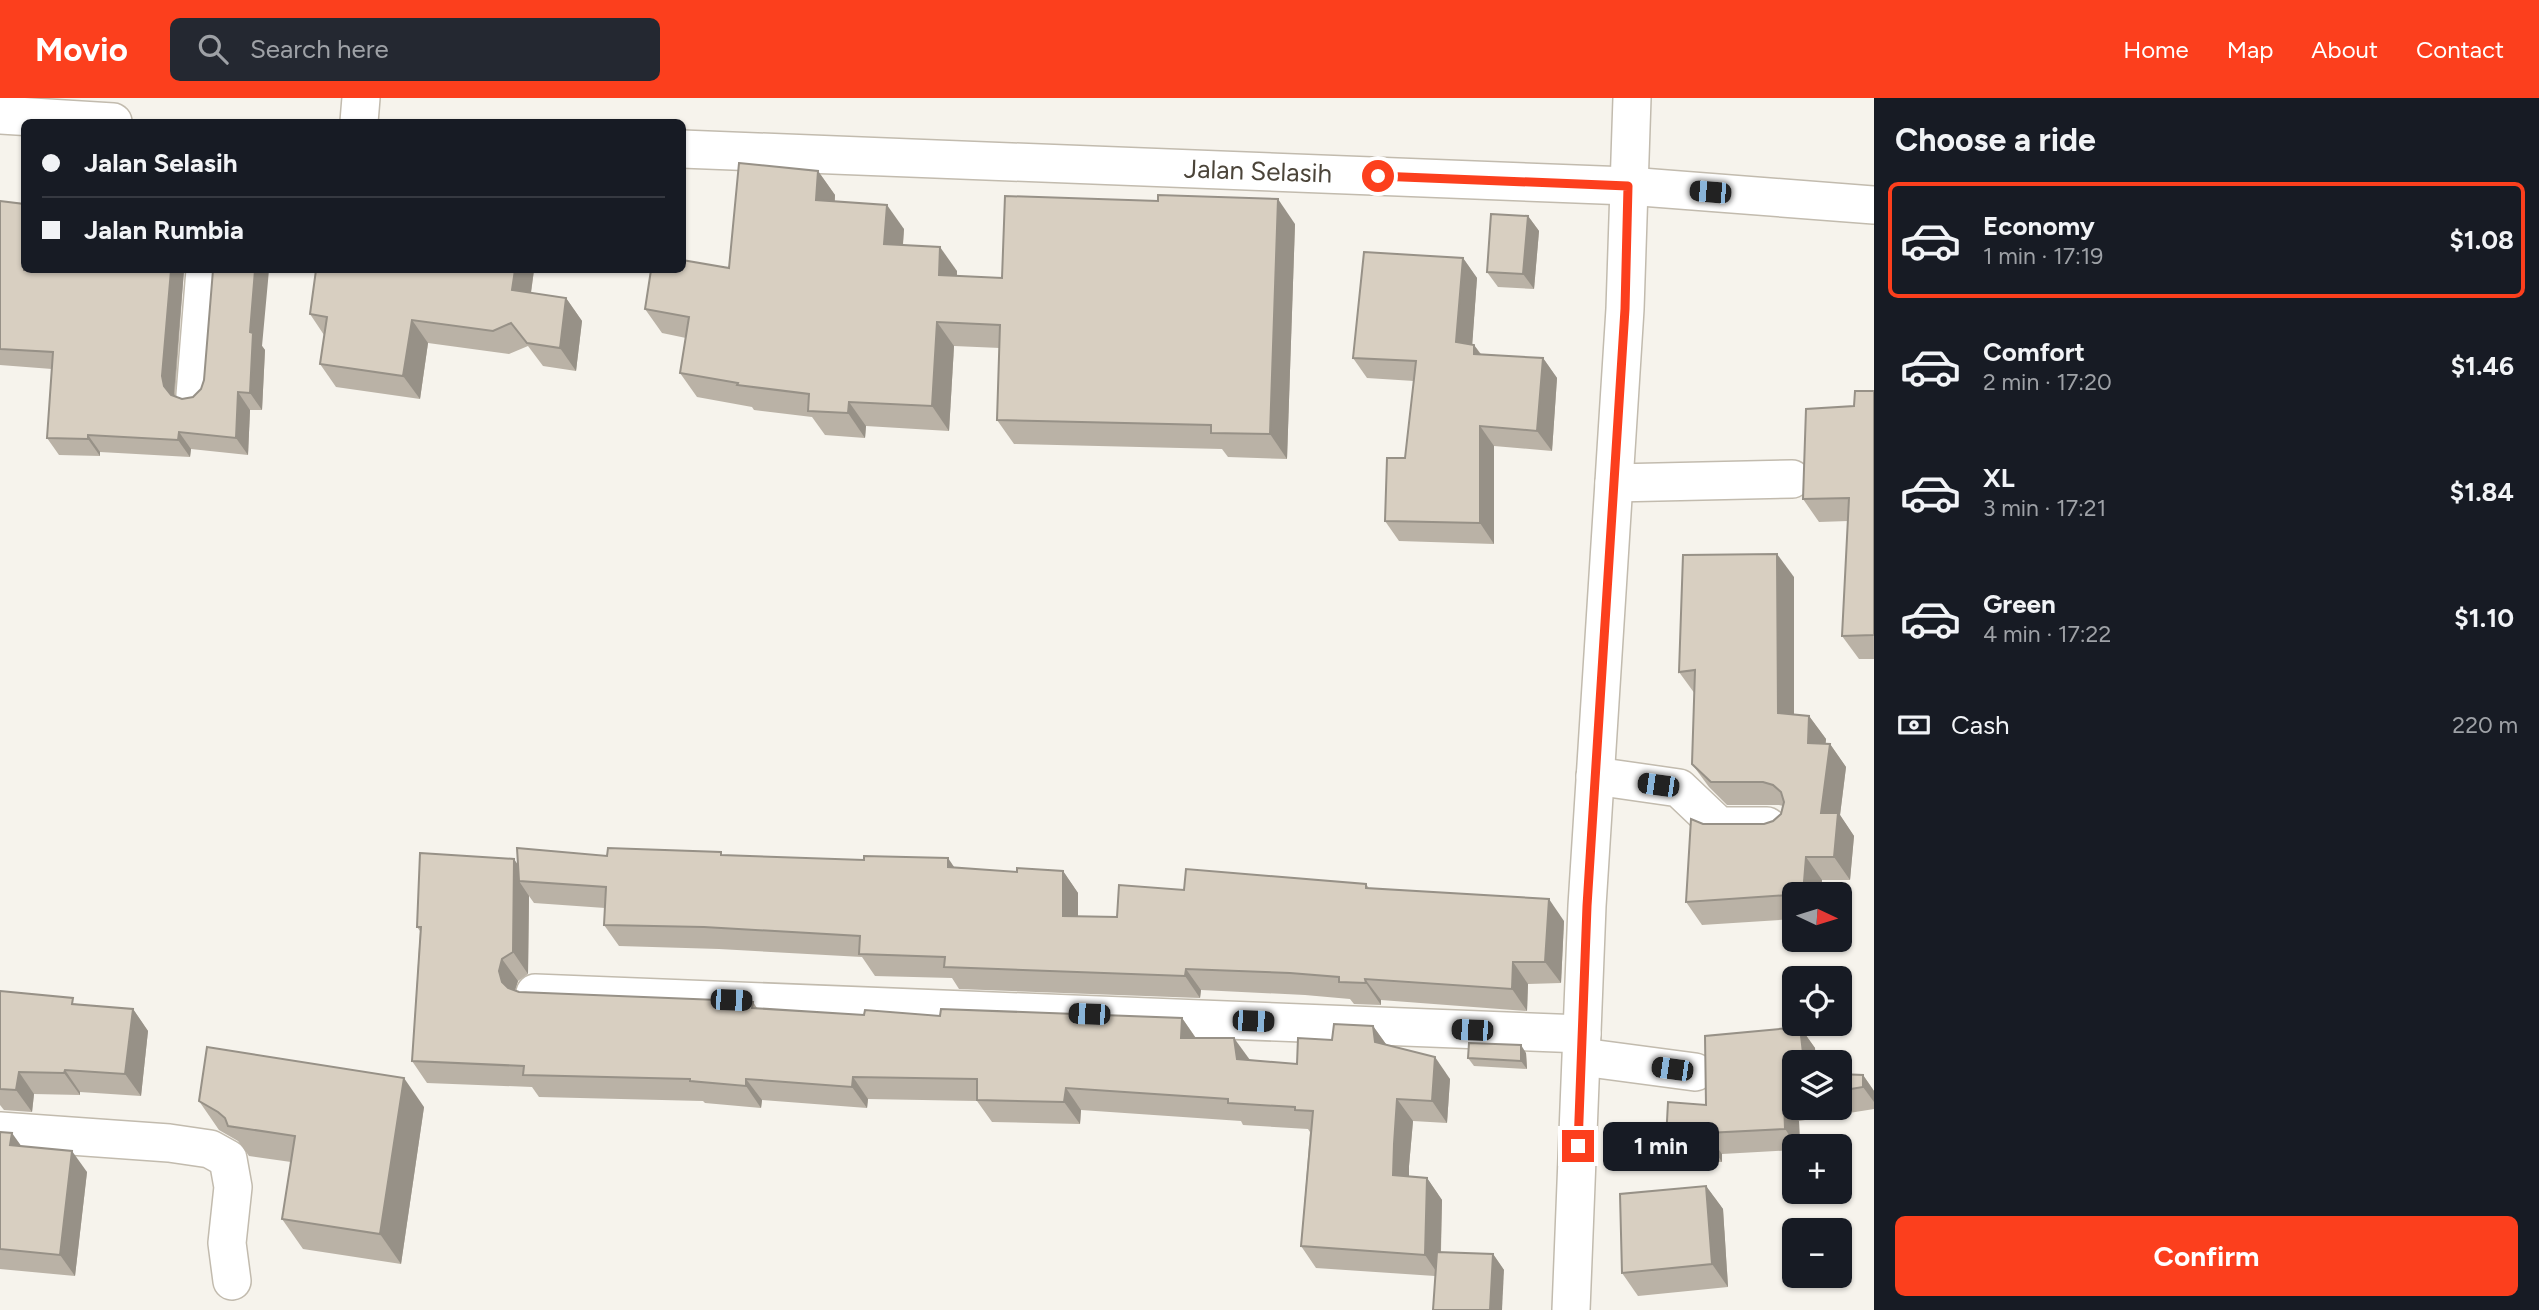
<!DOCTYPE html>
<meta charset="utf-8">
<style>
:root{--surface:#171b24;--page:#242831;--text:#f1f3f6;--muted:#9ea1a6;--line:#363941;--accent:#fc3f1d}
body{margin:0;font-family:Figtree,sans-serif;background:var(--page);color:var(--text);height:100vh;display:flex;flex-direction:column;font-size:26px;white-space:nowrap}
*{box-sizing:border-box;margin:0}
p{font-size:23px;color:var(--muted)}
.icon{flex:none;width:38px;height:38px;fill:none;stroke:currentColor;stroke-width:2;stroke-linecap:round;stroke-linejoin:round}
.map{position:relative;flex:1;overflow:hidden}
.side{display:flex;flex-direction:column;background:var(--surface);width:665px}
.side>*{flex:none}
.top-card{position:absolute;left:21px;top:21px;width:665px;height:154px;border-radius:10px;box-shadow:0 2px 5px #0004;display:grid;align-content:center;height:154px;padding:0 21px;background:var(--surface)}
.needle{width:46px;rotate:94deg}
.tools{position:absolute;left:1782px;top:784px;display:grid;gap:14px}
.tools a{display:grid;place-items:center;width:70px;height:70px;border-radius:10px;background:var(--surface);box-shadow:0 2px 5px #0004;font-size:35px}
.end{position:absolute;width:32px;height:32px;margin:-16px;border:9px solid #fc3f1d;background:#fff;box-shadow:0 0 0 4px #fff}
.from{border-radius:50%}
.bubble{position:absolute;height:49px;border-radius:10px;background:var(--surface);box-shadow:0 2px 5px #0004;font-size:23px;font-weight:700;line-height:49px;text-align:center}
.car{position:absolute;width:21px;height:42px;margin:-21px -10px;border-radius:9px;box-shadow:0 0 5px 2px #0007;background:linear-gradient(#222 24%,#8ab4d8 0 40%,#222 0 76%,#8ab4d8 0 86%,#222 0)}
.top-card b{display:flex;align-items:center;gap:24px;height:66px;font-size:26px}
.top-card b+b{border-top:2px solid var(--line)}
.top-card i{width:18px;height:18px;background:var(--text)}
ul{padding:0;list-style:none}
li{display:flex;align-items:center;gap:21px;height:116px;margin:0 14px 10px;padding:0 7px;border:4px solid transparent;border-radius:10px}
li div{flex:1}
li b{display:block;font-size:26px}
li em{font-style:normal;font-weight:700}
li.on{border-color:var(--accent)}
li>.icon{width:63px;height:63px;stroke-width:1.5}
h2{padding:0 21px;font-size:32px;line-height:84px}
.pay{display:flex;align-items:center;gap:18px;height:77px;padding:0 21px;font-size:26px}
.pay p{margin-inline-start:auto}
.primary-button{display:flex;gap:14px;margin-top:auto;padding:14px 21px}
.primary-button a{flex:1;height:80px;border-radius:10px;background:var(--accent);color:#fff;font-size:28px;font-weight:700;line-height:80px;text-align:center}
header{display:flex;align-items:center;gap:42px;box-sizing:border-box;height:98px;padding:0 35px;background:var(--accent);color:#fff}
header strong{font-size:33px}
nav{display:flex;gap:38px;margin-inline-start:auto;font-size:24px}
.search{width:490px;height:63px;background:var(--page);display:flex;align-items:center;gap:18px;box-sizing:border-box;padding:0 24px;border-radius:10px;color:var(--muted);font-size:26px}
main{display:flex;flex:1;min-height:0}
.map>svg:first-child{display:block}
.lines{fill:none;stroke-linecap:round;stroke-linejoin:round}
.minor-casing{stroke:#c2bbae;stroke-width:40}
.minor{stroke:#fff;stroke-width:37}
.wall{fill:#bab2a6}
.shaded-wall{fill:#979187}
.building{fill:#d8cfc1;stroke:#979187;stroke-width:2}
.route{stroke:#fc3f1d;stroke-width:9}
.labels{text-anchor:middle;dominant-baseline:central;stroke-width:6;stroke-linejoin:round;paint-order:stroke}
.street-label{font-size:26px;fill:#4b4439;stroke:#fff}
</style>
<header>
<strong>Movio</strong>
<div class="search"><svg class="icon" aria-label="search" viewBox="0 0 24 24"><circle cx="10" cy="10" r="6"/><path d="M15 15l6 6"/></svg>Search here</div>
<nav><a>Home</a><a>Map</a><a>About</a><a>Contact</a></nav>
</header>
<main>
<div class="map">
<svg width="1874" height="1212" viewBox="0 0 1874 1212">
<rect width="100%" height="100%" fill="#f6f3ec"/>
<g class="lines">
<defs>
<g id="minor">
<path d="M0,17l113,7"/>
<path d="M359,24l2,-24"/>
<path d="M682,51l946,37 246,19"/>
<path d="M195,297l10,-125"/>
<path d="M1614,385l178,-4"/>
<path d="M1595,678l84,12 40,38h48"/>
<path d="M535,895l1047,41"/>
<path d="M1582,959l113,15"/>
<path d="M0,1033l169,12 41,6 18,10 5,28 -6,56 5,38"/>
<path d="M1571,1212l16,-404 38,-597 7,-211"/>
</g>
</defs>
<use href="#minor" class="minor-casing"/>
<use href="#minor" class="minor"/>
</g>
<g class="wall">
<path d="M818,73l17,24v6l69,28 -1,16 54,26v5l45,2 293,-54 -8,235 -59,-2 -6,-8 -208,-5 -17,-24 3,-72 -46,-2 -5,85 -83,-5 -1,12 -40,-3 -13,-18 -58,-7 -2,-3 -55,-10 -17,-24 6,-35 -24,-5 -17,-24 84,-41z"/>
<path d="M0,103l24,69h160l-9,126 7,3 11,-2 69,-51 3,4 -3,60h-12l-2,45 -57,-6 -1,8 -90,-5v4l-41,-1 -12,-17 5,-69 -52,-4z"/>
<path d="M1528,118l11,15 -5,58 -36,-2 -11,-15z"/>
<path d="M1463,160l14,20 -5,66 2,1 7,9 62,4 14,20 -5,73 -58,-5v98l-95,-3 -14,-20 20,-63 9,-77 -47,-3 -14,-20z"/>
<path d="M534,172l-3,23 35,5 16,23 -6,50 -33,-5 -15,-20 -19,8 -81,-11 -8,56 -84,-12 -16,-23 4,-29 -14,-21z"/>
<path d="M1874,293v268h-15l-17,-23 6,-115 -29,1 -16,-23 51,-93z"/>
<path d="M1794,479v137l15,2 17,23 -1,5h5l16,23 -6,48 14,21 -4,44h-28l-1,14h-27v25l-92,6 -16,-23 17,-78h61l9,-3 8,-7 2,-8 -4,-1h-52l-18,-18 -17,-23 3,-70 -16,-22z"/>
<path d="M723,757l294,17 46,-1 15,22v23l39,1 67,-27 182,-6 3,4 195,33 -3,62 -33,1 -1,27 -146,-11v5l-27,-1 -4,-5 -45,-4 -104,-5 -1,8 -241,-9 -7,-11 -77,-2 -13,-19 -143,-8 -100,-3 -15,-21 1,-17 -71,-5 -5,-7 -1,78 -10,7 -3,10 4,1 234,10 4,6 107,7 318,3 14,20 54,22 47,4 35,-24 41,-14 13,18 64,35 -3,44 -34,-2 -4,45v10l18,2 15,22 -1,52 52,2 11,16 -69,6 -119,-8 -15,-22 9,-114 -2,-3 -65,-4 -2,-4 -160,-11 -1,14 -88,-2 -15,-21 -109,-2 -1,9 -105,-8 -1,8 -56,-5 -2,-2 -164,-4 -7,-10 -105,-4 -15,-22 8,-130 -3,-4 101,-63 89,-8z"/>
<path d="M0,893l77,13 56,5 15,22 -7,65 -61,-4v3l-46,-1 -2,18 -28,-2 -4,-5z"/>
<path d="M1800,929l15,21 1,14h-22v46h45v-34l24,1 11,16v18l-75,12 1,25h-6v4l-72,4v8l-41,-1 -15,-21 40,-35z"/>
<path d="M1526,955l1,16 -53,-3 -6,-8z"/>
<path d="M199,1003l225,6 -23,157 -98,-15 -21,-30 9,-57 -42,-6 -11,-15 -19,-11z"/>
<path d="M0,1034l21,14 66,26 -12,104 -75,-7z"/>
<path d="M1706,1088l17,23 5,78 -90,9 -16,-23z"/>
</g>
<g class="shaded-wall">
<path d="M818,73l17,24 -2,29 -17,-24z"/>
<path d="M1278,101l17,25 -8,235 -17,-25z"/>
<path d="M887,107l17,24 -3,39 -17,-24z"/>
<path d="M1528,118l11,15 -5,58 -11,-15z"/>
<path d="M940,149l17,24 -1,28 -17,-24z"/>
<path d="M1463,160l14,20 -6,84 -15,-20z"/>
<path d="M171,172h13l-10,123 2,10 -12,-17 -2,-10z"/>
<path d="M255,172h14l-7,76 3,4 -3,60 -12,-17v-61z"/>
<path d="M515,172h19l-6,43 -16,-23z"/>
<path d="M566,200l16,23 -6,50 -16,-23z"/>
<path d="M412,222l16,23 -8,56 -17,-23z"/>
<path d="M937,224l17,24 -5,85 -17,-25z"/>
<path d="M1474,247l14,20 -14,-11z"/>
<path d="M1543,260l14,20 -5,73 -15,-20z"/>
<path d="M238,294l12,18 -2,45 -12,-17z"/>
<path d="M849,304l17,24 -1,12 -17,-25z"/>
<path d="M1480,328l14,20v98l-14,-21z"/>
<path d="M179,334l12,17 -1,8 -12,-17z"/>
<path d="M88,337l12,17v4l-12,-17z"/>
<path d="M1777,456l17,23v159l-16,-23z"/>
<path d="M1809,618l17,23 -2,27 -16,-23z"/>
<path d="M1830,646l16,23 -6,48 14,21 -4,44 -16,-23 -13,-44z"/>
<path d="M1806,759l16,23 -1,14h-18z"/>
<path d="M948,760l15,22 -15,-13z"/>
<path d="M514,761l15,22h-10l10,15 -1,78 -15,-22z"/>
<path d="M1063,773l15,22v44l-15,-21z"/>
<path d="M1549,801l15,22 -3,62 -16,-21z"/>
<path d="M502,861l16,22 -4,12 3,10 -15,-21 -3,-11z"/>
<path d="M1513,864l15,22 -1,27 -15,-22z"/>
<path d="M1186,871l15,21 -1,8 -15,-22z"/>
<path d="M1365,881l16,21v5l-15,-22z"/>
<path d="M133,911l15,22 -7,65 -16,-22z"/>
<path d="M1182,920l15,22 -16,-2z"/>
<path d="M1373,928l15,21 -13,-5z"/>
<path d="M1800,929l15,21 1,14h-12z"/>
<path d="M1234,940l16,22 -13,-1z"/>
<path d="M1521,947l5,8 1,16 -6,-8z"/>
<path d="M1435,959l15,22 -3,44 -15,-22z"/>
<path d="M65,972l15,22v3l-16,-22z"/>
<path d="M19,974l15,22 -2,18 -16,-22z"/>
<path d="M1863,977l11,16v11l-11,-15z"/>
<path d="M853,979l15,22 -1,9 -15,-21z"/>
<path d="M404,980l20,29 -23,157 -21,-30z"/>
<path d="M746,981l16,21 -1,8 -15,-22z"/>
<path d="M1066,990l15,22 -1,14 -16,-22z"/>
<path d="M1397,1001l16,22 -4,45v31l-16,-22 1,-31z"/>
<path d="M1784,1002l15,21 1,25h-3l-12,-17z"/>
<path d="M12,1035l15,21 -17,-9z"/>
<path d="M1707,1035l15,21v8l-14,-21z"/>
<path d="M72,1053l15,21 -12,104 -15,-21z"/>
<path d="M1427,1080l15,22 -2,77 -15,-22z"/>
<path d="M1706,1088l17,23 5,78 -16,-23z"/>
<path d="M1493,1156l11,16 -2,40h-12z"/>
</g>
<g class="building">
<path d="M739,65l79,8 -2,29 71,5 -3,39 56,3 -1,28 63,3 3,-82 153,5v-6l120,4 -8,235 -59,-1v-8l-214,-5 3,-95 -63,-3 -5,84 -83,-4 -1,11 -40,-2 1,-17 -72,-9 1,-2 -58,-10 9,-56 -44,-8 6,-39h31v-10l47,8z"/>
<path d="M0,103l24,3v66h147l-9,106 2,10 7,9 11,4 11,-2 8,-8 3,-9 9,-110h42l-5,62 3,1 -3,60 -12,-1 -2,46 -57,-6 -1,8 -90,-5v4l-41,-1 6,-86 -53,-3z"/>
<path d="M1491,116l37,2 -5,58 -36,-2z"/>
<path d="M1364,154l99,6 -7,84 18,3v9l69,4 -6,73 -57,-5v97l-95,-2 2,-63h18l11,-97 -63,-3z"/>
<path d="M316,172h199l-3,20 54,8 -6,50 -33,-5 -16,-20 -18,8 -81,-11 -9,56 -83,-12 7,-47 -17,-3z"/>
<path d="M1855,293h19v244l-32,1 7,-138 -46,1 3,-90 48,-3z"/>
<path d="M1777,456l1,159 31,3 -1,27 22,1 -9,69h17l-4,44h-28l-3,37 -117,8 5,-83 12,5h61l9,-3 8,-7 3,-12 -3,-10 -8,-7 -10,-3h-52l-19,-18 3,-94 -16,2 4,-117z"/>
<path d="M517,750l90,8 1,-8 113,4v3l143,5v-4l84,2v9l69,5v-4l46,3v45l54,1 2,-32 65,5 2,-21 180,15v4l183,11 -4,63h-32l-1,27 -147,-10 1,4 -27,-1v-5l-49,-4 -104,-4 -1,7 -241,-9 1,-10 -86,-3 1,-18 -156,-9 -100,-2 2,-38 -87,-6z"/>
<path d="M420,755l94,6 -1,93 -11,7 -3,12 3,11 6,6 11,4 224,9 10,1 -1,6 112,7 1,-5 75,6 1,-7 241,9 -1,20h53l3,21 60,5 1,-26 34,2 2,-16 39,2 2,16 60,15 -3,44 -35,-2 -3,45 -1,31 34,3 -2,77 -124,-9 12,-135 -18,-1v-3l-67,-4v-4l-162,-11 -2,14 -87,-2v-21l-124,-2 -1,10 -106,-8v7l-56,-5v-2l-167,-4 1,-9 -112,-5 9,-134h-4z"/>
<path d="M0,893l73,7 -1,6 61,5 -8,65 -60,-4 -1,3 -45,-1 -3,18 -16,-1z"/>
<path d="M1800,929l4,35h-10v36l-10,2 1,29 -78,4 1,8 -42,-1 2,-38 38,3 -1,-69z"/>
<path d="M1469,945l52,2v16l-53,-3z"/>
<path d="M207,949l197,31 -24,156 -98,-15 13,-83 -67,-10 -3,-8 -7,-6 -19,-11z"/>
<path d="M1839,976l24,1v12l-24,4z"/>
<path d="M0,1034l12,1 -2,12 62,6 -12,104 -60,-6z"/>
<path d="M1706,1088l6,78 -90,9 -2,-79z"/>
<path d="M1437,1154l56,2 -3,56h-57z"/>
</g>
<g class="lines">
<path class="route" d="M1378,78l250,10 -3,123 -38,597 -9,240"/>
</g>
<g class="labels">
<g class="street-label">
<text transform="translate(1258 73) rotate(2)">Jalan Selasih</text>
</g>
</g>
</svg>
<div class="tools">
<a><svg class="needle" viewBox="-14 -14 28 28"><path d="M0-13l5 13h-10z" fill="#e53935"/><path d="M0 13l5-13h-10z" fill="#9ea1a6"/></svg></a>
<a><svg class="icon" aria-label="locate" viewBox="0 0 24 24"><circle cx="12" cy="12" r="6"/><path d="M12 2v4M12 18v4M2 12h4M18 12h4"/></svg></a>
<a><svg class="icon" aria-label="layers" viewBox="0 0 24 24"><path d="M12 4l9 5-9 5-9-5zM3 14l9 5 9-5"/></svg></a>
<a>+</a>
<a>−</a>
</div>
<i class="end from" style="left:1378px;top:78px"></i>
<i class="end" style="left:1578px;top:1048px"></i>
<div class="bubble" style="left:1603px;top:1024px;width:116px">1 min</div>
<i class="car" style="left:1710px;top:94px;rotate:275deg"></i>
<i class="car" style="left:1658px;top:687px;rotate:278deg"></i>
<i class="car" style="left:731px;top:902px;rotate:92deg"></i>
<i class="car" style="left:1089px;top:916px;rotate:272deg"></i>
<i class="car" style="left:1253px;top:923px;rotate:92deg"></i>
<i class="car" style="left:1472px;top:932px;rotate:272deg"></i>
<i class="car" style="left:1672px;top:971px;rotate:278deg"></i>
<div class="top-card">
<b><i class="from"></i>Jalan Selasih</b>
<b><i></i>Jalan Rumbia</b>
</div>
</div>
<section class="side">
<h2>Choose a ride</h2>
<ul>
<li class="on"><svg class="icon" aria-label="car" viewBox="0 0 24 24"><path d="M5 17H2v-5l4-1 3-4h7l3 4 3 1v5h-3M9 17h6M6 11h13"/><circle cx="7" cy="17" r="2"/><circle cx="17" cy="17" r="2"/></svg><div><b>Economy</b><p>1 min · 17:19</p></div><em>$1.08</em></li>
<li><svg class="icon" aria-label="car" viewBox="0 0 24 24"><path d="M5 17H2v-5l4-1 3-4h7l3 4 3 1v5h-3M9 17h6M6 11h13"/><circle cx="7" cy="17" r="2"/><circle cx="17" cy="17" r="2"/></svg><div><b>Comfort</b><p>2 min · 17:20</p></div><em>$1.46</em></li>
<li><svg class="icon" aria-label="car" viewBox="0 0 24 24"><path d="M5 17H2v-5l4-1 3-4h7l3 4 3 1v5h-3M9 17h6M6 11h13"/><circle cx="7" cy="17" r="2"/><circle cx="17" cy="17" r="2"/></svg><div><b>XL</b><p>3 min · 17:21</p></div><em>$1.84</em></li>
<li><svg class="icon" aria-label="car" viewBox="0 0 24 24"><path d="M5 17H2v-5l4-1 3-4h7l3 4 3 1v5h-3M9 17h6M6 11h13"/><circle cx="7" cy="17" r="2"/><circle cx="17" cy="17" r="2"/></svg><div><b>Green</b><p>4 min · 17:22</p></div><em>$1.10</em></li>
</ul>
<div class="pay"><svg class="icon" aria-label="cash" viewBox="0 0 24 24"><path d="M3 7h18v10H3z"/><circle cx="12" cy="12" r="2"/></svg>Cash<p>220 m</p></div>
<div class="primary-button"><a>Confirm</a></div>
</section>
</main>
